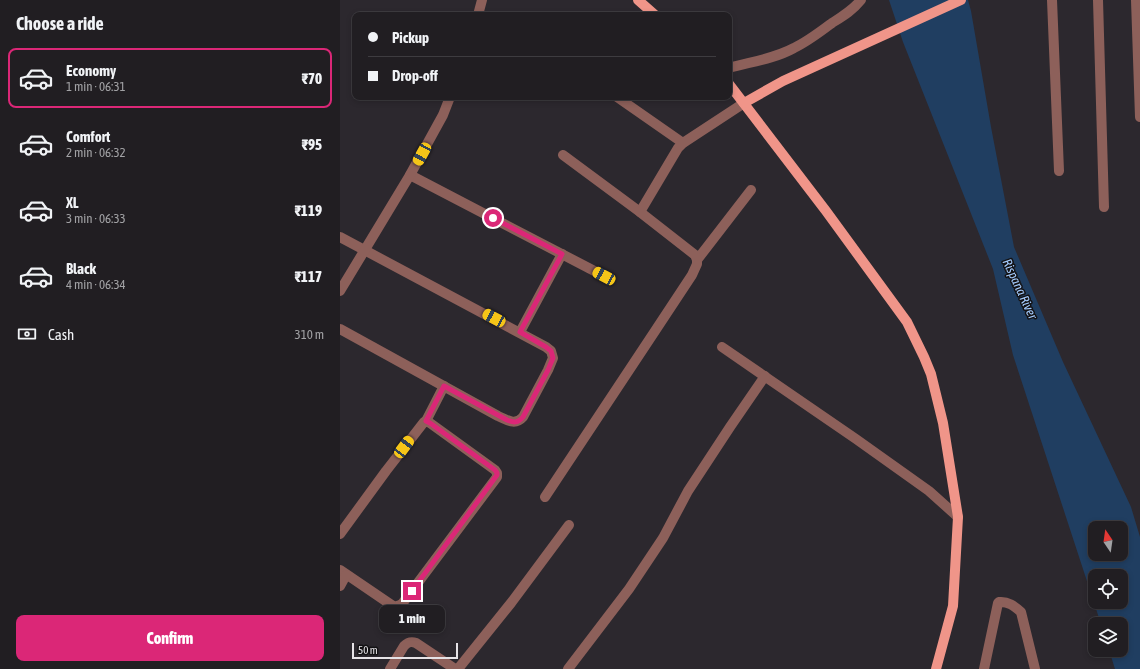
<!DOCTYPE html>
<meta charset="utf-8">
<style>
:root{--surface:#211e22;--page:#29272a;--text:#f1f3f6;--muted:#a2a2a5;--line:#3e3c40;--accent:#db2777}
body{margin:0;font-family:"Asap Condensed",sans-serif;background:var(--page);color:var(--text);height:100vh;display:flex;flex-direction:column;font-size:15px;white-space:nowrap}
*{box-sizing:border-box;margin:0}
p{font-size:13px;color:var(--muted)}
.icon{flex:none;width:22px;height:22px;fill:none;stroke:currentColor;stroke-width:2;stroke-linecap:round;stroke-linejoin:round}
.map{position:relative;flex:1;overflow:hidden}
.drawer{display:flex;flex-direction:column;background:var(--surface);width:340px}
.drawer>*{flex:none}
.hud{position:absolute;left:12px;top:12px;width:380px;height:88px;border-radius:8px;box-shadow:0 2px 6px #0003,0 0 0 1px var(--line);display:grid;align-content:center;height:88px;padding:0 16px;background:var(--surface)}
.needle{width:26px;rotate:347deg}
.tools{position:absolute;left:748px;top:521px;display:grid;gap:8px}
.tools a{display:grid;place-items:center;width:40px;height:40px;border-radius:8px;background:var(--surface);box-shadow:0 2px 6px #0003,0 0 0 1px var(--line);font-size:20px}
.scale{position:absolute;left:12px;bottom:10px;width:106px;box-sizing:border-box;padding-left:4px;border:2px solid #e6e3e7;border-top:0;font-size:11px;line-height:14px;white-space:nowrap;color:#e6e3e7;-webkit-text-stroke:3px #131214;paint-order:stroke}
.end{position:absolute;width:18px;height:18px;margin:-9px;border:5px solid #db2777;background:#fff;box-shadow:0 0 0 2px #fff}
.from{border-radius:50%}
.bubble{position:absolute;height:28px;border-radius:8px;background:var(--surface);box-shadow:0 2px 6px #0003,0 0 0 1px var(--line);font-size:13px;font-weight:800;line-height:28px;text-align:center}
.car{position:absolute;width:12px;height:24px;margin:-12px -6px;border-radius:5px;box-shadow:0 0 3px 1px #0007;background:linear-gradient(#f5c518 24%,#345 0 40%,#f5c518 0 76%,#345 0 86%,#f5c518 0)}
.hud b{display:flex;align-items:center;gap:14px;height:38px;font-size:15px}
.hud b+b{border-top:1px solid var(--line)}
.hud i{width:10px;height:10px;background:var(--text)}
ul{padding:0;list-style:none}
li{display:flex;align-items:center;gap:12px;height:60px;margin:0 8px 6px;padding:0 8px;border:2px solid transparent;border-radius:8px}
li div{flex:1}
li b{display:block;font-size:15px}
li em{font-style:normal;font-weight:800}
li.selected{border-color:var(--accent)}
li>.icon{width:36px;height:36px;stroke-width:1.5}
h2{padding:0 16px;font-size:18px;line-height:48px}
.pay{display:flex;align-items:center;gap:10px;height:44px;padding:0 16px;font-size:15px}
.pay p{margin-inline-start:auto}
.button{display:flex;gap:8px;margin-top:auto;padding:8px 16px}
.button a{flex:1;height:46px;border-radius:8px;background:var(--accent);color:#fff;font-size:16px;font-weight:800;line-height:46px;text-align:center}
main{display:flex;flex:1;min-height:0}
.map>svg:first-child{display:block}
.water{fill:#203e61;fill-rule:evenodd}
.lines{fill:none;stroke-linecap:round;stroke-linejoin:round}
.minor{stroke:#8d605a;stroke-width:10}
.major{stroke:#f09589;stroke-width:10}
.route{stroke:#db2777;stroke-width:5}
.labels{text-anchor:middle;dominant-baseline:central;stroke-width:3;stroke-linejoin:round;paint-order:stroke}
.water-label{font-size:13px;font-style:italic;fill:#a4cbfd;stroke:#131214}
</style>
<main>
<section class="drawer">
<h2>Choose a ride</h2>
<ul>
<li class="selected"><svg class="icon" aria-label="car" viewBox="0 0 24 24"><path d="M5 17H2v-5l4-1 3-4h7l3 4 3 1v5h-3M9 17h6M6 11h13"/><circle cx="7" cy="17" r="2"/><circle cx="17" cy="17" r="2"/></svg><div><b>Economy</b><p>1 min · 06:31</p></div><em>₹70</em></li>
<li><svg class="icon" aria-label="car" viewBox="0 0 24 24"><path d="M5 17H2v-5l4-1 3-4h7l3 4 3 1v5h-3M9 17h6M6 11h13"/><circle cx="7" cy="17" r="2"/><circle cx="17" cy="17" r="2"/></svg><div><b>Comfort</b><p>2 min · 06:32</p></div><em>₹95</em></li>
<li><svg class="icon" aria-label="car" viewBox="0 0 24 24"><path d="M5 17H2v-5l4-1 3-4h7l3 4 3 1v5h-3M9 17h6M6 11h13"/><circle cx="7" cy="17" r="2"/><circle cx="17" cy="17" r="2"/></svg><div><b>XL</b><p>3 min · 06:33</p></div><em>₹119</em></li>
<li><svg class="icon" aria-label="car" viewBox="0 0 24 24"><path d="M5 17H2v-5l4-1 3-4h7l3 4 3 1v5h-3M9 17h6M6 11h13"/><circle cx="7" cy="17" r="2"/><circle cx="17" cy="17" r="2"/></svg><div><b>Black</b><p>4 min · 06:34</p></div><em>₹117</em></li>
</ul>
<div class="pay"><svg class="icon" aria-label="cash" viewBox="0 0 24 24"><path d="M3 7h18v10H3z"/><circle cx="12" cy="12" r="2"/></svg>Cash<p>310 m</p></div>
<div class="button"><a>Confirm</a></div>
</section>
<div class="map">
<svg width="800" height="669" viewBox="0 0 800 669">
<rect width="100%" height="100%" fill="#2c282e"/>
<path class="water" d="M549,0h79l3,11 20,116 23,120 49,115 68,145 9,30v132h-25l-6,-19h12v-26h-20l-88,-269 -20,-86 -90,-227zM755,528h26v26h-26zM755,576h26v26h-26z"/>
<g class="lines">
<g class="minor">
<path d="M712,0l7,171"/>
<path d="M758,0l6,207"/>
<path d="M796,0l4,117"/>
<path d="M138,15l4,-15"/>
<path d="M389,68c21,-6 45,-9 65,-20 13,-6 26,-16 38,-25 11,-7 21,-13 29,-23"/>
<path d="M277,97l66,46"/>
<path d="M70,175l194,101"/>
<path d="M300,212l38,-64 5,-5 61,-40"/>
<path d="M0,237l206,110 5,4 2,7 -5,12 -25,47c-8,9 -16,3 -25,-1l-158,-87"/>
<path d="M357,260l54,-70"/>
<path d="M0,291l70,-116 33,-60 7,-18"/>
<path d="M180,332l42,-78"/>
<path d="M382,347l134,92 73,52 29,26"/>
<path d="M86,421l18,-35"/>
<path d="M205,497l112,-169 35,-53 5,-11v-4l-2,-5 -55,-43 -77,-57"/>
<path d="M0,534l46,-63 38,-49 3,-1 3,2 65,47 2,3v4l-95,127c-3,2 -5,3 -9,2l-53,-36"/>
<path d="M0,586l6,-11"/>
<path d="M50,669l14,-23c4,-4 7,-5 12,-3l39,26"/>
<path d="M118,669l53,-66 58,-78"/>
<path d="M228,669l61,-80 34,-51 25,-47 42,-64 35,-51"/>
<path d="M644,669l14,-66 1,-1c9,-1 15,4 22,10l14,57"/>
</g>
<g class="major">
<path d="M298,0l17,15"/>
<path d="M389,84l97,127 81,111 17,35 7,17 12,49 15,94 -5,89 -17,63"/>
<path d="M404,103l39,-22 178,-81"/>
</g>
</g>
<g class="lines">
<path class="route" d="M72,591l85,-116v-2l-2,-3 -65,-47 -4,-2 18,-35 63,34c7,3 11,3 16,-3l25,-47 5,-12 -2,-7 -5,-4 -26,-15 42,-78 -69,-36"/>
</g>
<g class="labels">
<g class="water-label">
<text transform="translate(680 289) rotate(65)">Rispana River</text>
</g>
</g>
</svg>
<div class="tools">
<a><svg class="needle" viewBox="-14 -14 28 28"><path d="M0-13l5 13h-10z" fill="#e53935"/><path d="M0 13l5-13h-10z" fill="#a2a2a5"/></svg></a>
<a><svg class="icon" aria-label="locate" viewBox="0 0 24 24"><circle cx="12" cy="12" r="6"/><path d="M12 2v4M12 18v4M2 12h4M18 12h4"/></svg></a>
<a><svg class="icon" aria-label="layers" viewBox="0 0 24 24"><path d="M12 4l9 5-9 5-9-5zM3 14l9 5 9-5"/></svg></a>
</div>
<div class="scale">50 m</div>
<i class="end from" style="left:153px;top:218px"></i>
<i class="end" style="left:72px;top:591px"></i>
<div class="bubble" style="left:39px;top:605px;width:66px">1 min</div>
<i class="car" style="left:82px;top:154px;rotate:209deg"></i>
<i class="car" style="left:264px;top:276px;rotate:298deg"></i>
<i class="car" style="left:154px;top:318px;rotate:298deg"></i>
<i class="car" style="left:64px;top:447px;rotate:37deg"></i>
<div class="hud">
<b><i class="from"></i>Pickup</b>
<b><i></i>Drop-off</b>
</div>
</div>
</main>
